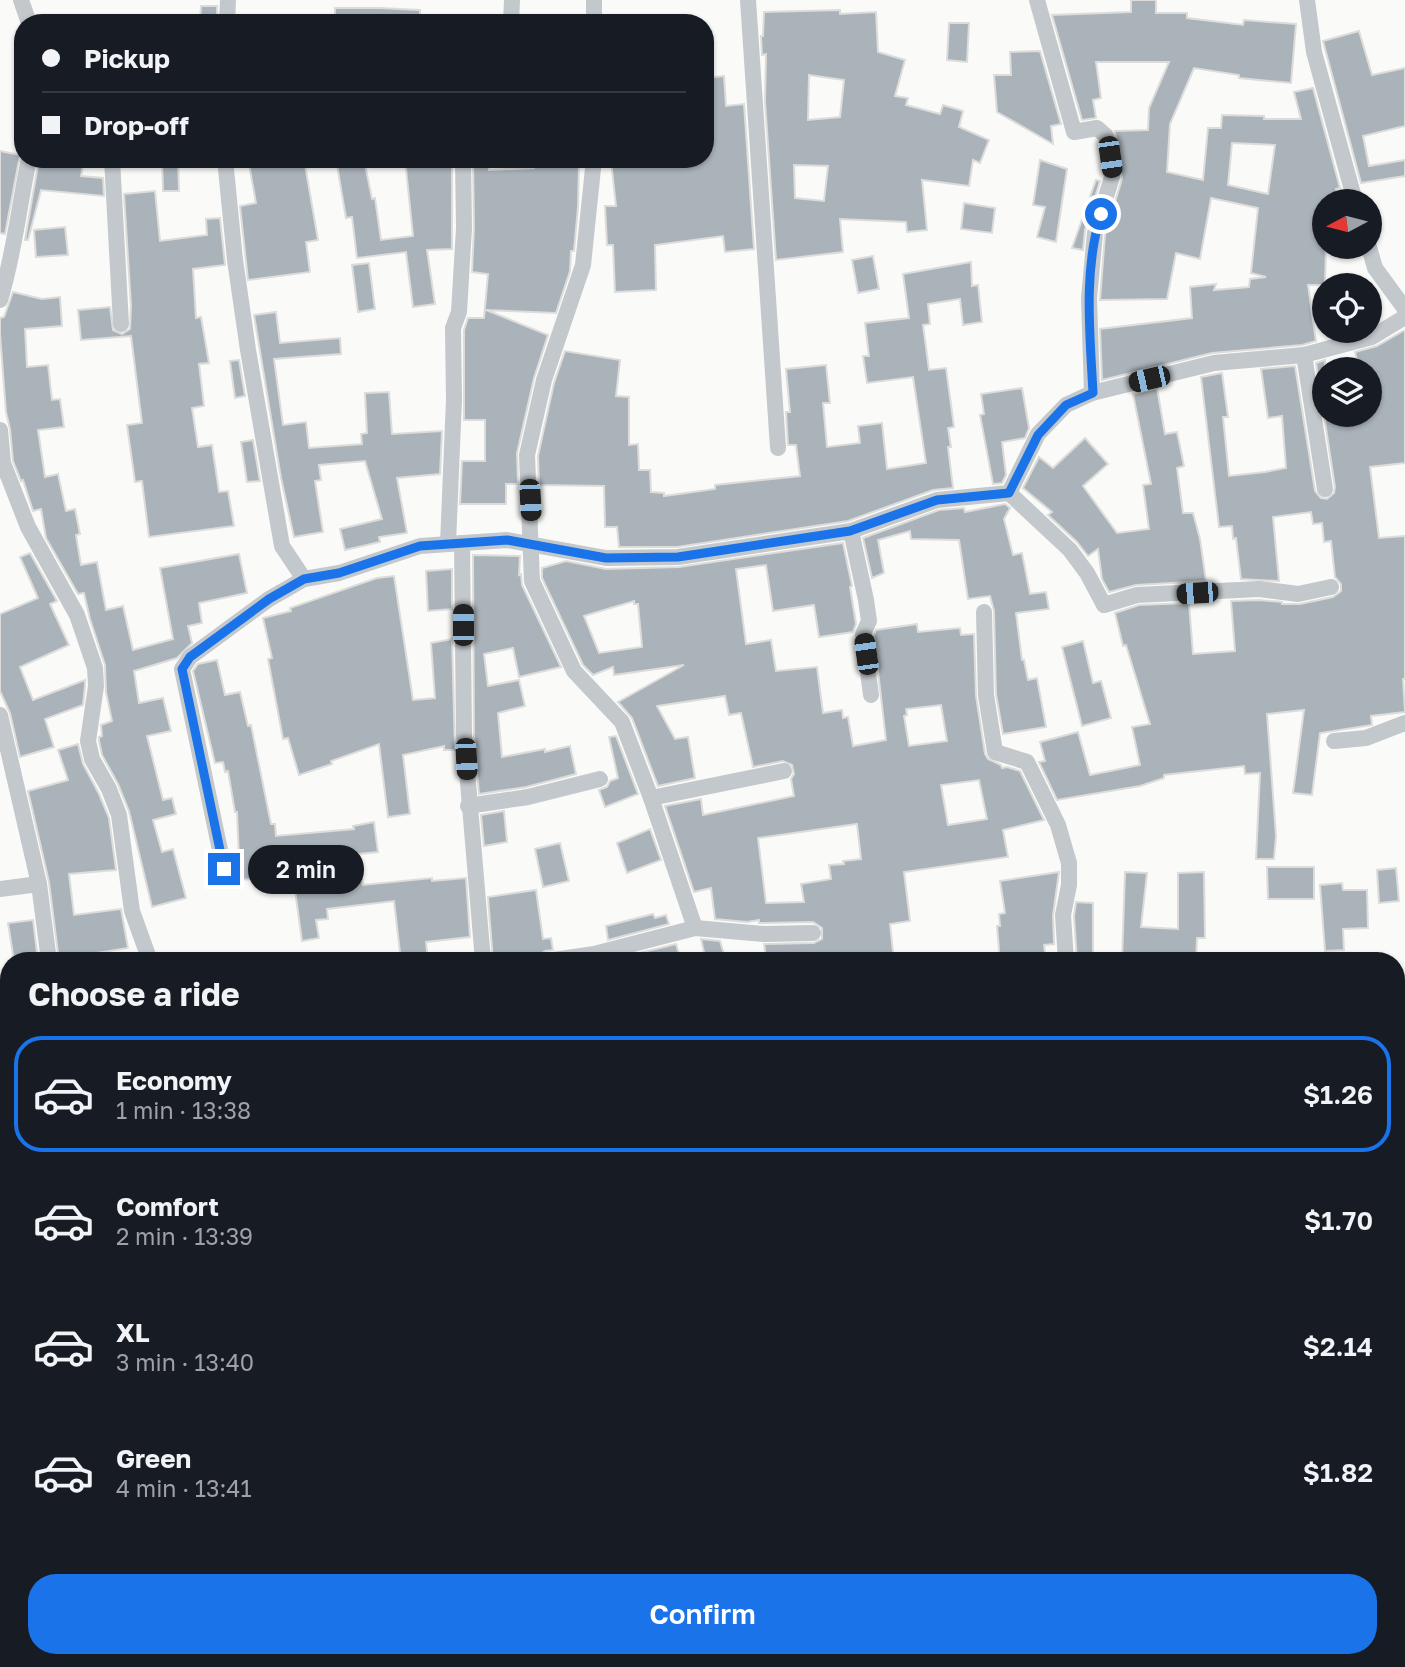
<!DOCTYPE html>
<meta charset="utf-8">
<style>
:root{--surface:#171b24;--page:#242831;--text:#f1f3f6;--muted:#9ea1a6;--line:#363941;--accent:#1a73e8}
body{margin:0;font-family:"Golos Text",sans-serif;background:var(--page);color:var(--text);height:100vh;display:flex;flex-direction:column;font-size:26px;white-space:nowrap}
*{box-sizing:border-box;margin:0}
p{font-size:23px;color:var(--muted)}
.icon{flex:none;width:38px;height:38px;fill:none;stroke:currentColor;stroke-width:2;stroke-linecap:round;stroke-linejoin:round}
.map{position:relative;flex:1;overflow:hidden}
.panel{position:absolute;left:0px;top:952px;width:1405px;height:716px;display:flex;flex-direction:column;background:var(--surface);border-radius:28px 28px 0 0;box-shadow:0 2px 5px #0004}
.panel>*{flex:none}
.top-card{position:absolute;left:14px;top:14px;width:700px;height:154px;border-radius:28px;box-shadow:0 2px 5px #0004;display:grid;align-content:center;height:154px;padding:0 28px;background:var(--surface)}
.needle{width:46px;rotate:263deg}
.buttons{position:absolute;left:1312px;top:189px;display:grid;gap:14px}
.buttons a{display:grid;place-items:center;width:70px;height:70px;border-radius:50%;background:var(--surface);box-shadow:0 2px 5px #0004;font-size:35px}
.end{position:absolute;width:32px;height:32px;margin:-16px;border:9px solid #1a73e8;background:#fff;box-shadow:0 0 0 4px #fff}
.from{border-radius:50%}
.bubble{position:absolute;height:49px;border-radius:24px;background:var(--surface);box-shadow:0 2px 5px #0004;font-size:23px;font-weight:600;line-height:49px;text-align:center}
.car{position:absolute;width:21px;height:42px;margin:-21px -10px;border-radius:9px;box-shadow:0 0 5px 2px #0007;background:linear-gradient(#222 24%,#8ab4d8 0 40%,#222 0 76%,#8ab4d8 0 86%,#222 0)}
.top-card b{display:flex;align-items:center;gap:24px;height:66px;font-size:26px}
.top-card b+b{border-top:2px solid var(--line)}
.top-card i{width:18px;height:18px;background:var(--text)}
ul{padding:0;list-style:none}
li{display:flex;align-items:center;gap:21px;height:116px;margin:0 14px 10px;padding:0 14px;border:4px solid transparent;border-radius:28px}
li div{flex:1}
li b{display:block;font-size:26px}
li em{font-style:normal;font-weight:600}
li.active{border-color:var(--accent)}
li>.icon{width:63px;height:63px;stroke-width:1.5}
h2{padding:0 28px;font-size:32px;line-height:84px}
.button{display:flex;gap:14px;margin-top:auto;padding:14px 28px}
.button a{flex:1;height:80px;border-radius:28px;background:var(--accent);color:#fff;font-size:28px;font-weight:600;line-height:80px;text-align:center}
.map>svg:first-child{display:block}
.building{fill:#aab3b9;stroke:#dcdcda;stroke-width:2;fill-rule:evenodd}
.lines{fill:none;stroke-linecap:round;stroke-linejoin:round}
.minor{stroke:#c3c8cc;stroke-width:16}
.route{stroke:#1a73e8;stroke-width:9}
</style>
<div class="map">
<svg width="1405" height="1667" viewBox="0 0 1405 1667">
<rect width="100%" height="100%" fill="#fafaf8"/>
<g class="building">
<path d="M1131,0h25v13h31v5l56,7 1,-5 52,4 -5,59 -52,-5v-3l-45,-7 -24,56 -3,48 36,8 5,-52h13l1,-13 42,1v3h37l-7,-27 19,-4 27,100 -4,1 4,12h-15l-2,39 3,7 -1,38h-17l8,56 -14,4 -90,8 -110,27 -2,-51 92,-11 -2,-31 26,-3 -2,6 35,-3 1,-8 16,-2 -15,-4 7,-65 -47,-10 -11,61 -24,-6 -9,46 -67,1 5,-65 17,-56 -7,-48 33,-1 1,-22 20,-46h-73l5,36 -8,2 3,18 -14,2 -30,-105 79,-3zM1232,143l43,2 -7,49 -40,-9z"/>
<path d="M201,6h16v17h-17z"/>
<path d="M335,8h45l40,2v13h-85z"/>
<path d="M840,10v4l36,-2 2,40 27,8 -10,36 13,2 -2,7 34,9 3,-9 20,6 -4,16 30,13 -9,23 -7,-3 -4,26 -47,-6 5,50 -20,2 -1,-10 -66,-3 3,33 -67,8 -11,-159 1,-47 -4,1 -1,-19h2l1,-24zM809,75l35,5 -4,37 -32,3zM794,165l34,1 -4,35 -29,-3z"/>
<path d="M949,23h20l-2,39 -20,-2z"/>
<path d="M1359,31l13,44 33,-7v58l-42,10 6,30 36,-6v16l-44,7 -38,-142z"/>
<path d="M1040,51l21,73 -10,2 2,18 -56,-32 -3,-37h17l-1,-23z"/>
<path d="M724,76l2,30 18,-2 10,145 -29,3 -2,-16 -68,9 1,45 -41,2 -2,-47h-6l-2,-39h11l-5,-45 94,-2v-81z"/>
<path d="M0,151l20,4 -15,79 -5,-1z"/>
<path d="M39,159h45l-3,17 22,2 1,18 -63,-6 -13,50h-3z"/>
<path d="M162,159h16l1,32h-16z"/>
<path d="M248,159h56l14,81 -12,2 4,30 -62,8 -8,-74 16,-3z"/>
<path d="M336,159h28l8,40 3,-1 6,42 32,-4 -8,-77h47v90l-25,1 8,54 -22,3 -7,-55 -49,6 -5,-41 -6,1z"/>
<path d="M473,159h16v11l45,-2 1,-8 44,2 -1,45 -4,44h-3l-1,20 -14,42 -70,-3 62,25 -14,43 -17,75 1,31h-12v20h-46l2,-43h23v-41h-21v-90l4,-12h16l4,-44 -16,-2 2,-44z"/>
<path d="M1040,160l27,9 -11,73 -19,-5 8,-30 -12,-2z"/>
<path d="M1096,180l4,1 -15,49 -2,20 -11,-2z"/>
<path d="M155,191l5,50 47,-6 -1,-16 14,-1 5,47 -32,4 3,49 5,-1 8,46 -10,1 5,42 -12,2 6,39 14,-2 7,47 9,-1 6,35 -85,11 -7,-56 -7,1 -8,-57 15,-2 -11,-87 -50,4 -3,-30 32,-3 3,23 9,4 8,-5 1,-23 -7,-112z"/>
<path d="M964,203l31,5 -3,25 -31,-4z"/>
<path d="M65,227l3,28 -32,2 -2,-27z"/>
<path d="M873,256l6,33 -21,4 -6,-33z"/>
<path d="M971,262l1,24 6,-1 4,37 -19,3 -3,-26 -32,5 2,20 -7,1 6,45 17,-2 8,59 -6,1 3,19h-3l5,41 -20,2 -85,31 -171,26h-58l-2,-20h-12l-1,-41 -65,-1 -1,-29 16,-73 11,-32 55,9 -4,36 13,1v48l9,-1 1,26h11l1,22 13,1v3l51,-7v-4l85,-9 -4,-31h-8l-2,-33h4l-4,-43 40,-4 4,38h-7l4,44 33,-4 -2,-17 24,-3 5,46 39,-6 -13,-86 -46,6 -4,-27h6l-4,-33 44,-5 -6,-44z"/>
<path d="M369,263l6,46 -17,3 -6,-47z"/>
<path d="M13,292l29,7 18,-2 2,29 -37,3 2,38 21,-2 4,35 8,-1 4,28 -26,3 7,47 13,-3 8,37 9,-2 5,25 -4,1 5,30 16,-3 9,48 17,-4 10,44 40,-11 -13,-71 79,-14 8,39 -48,10 3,20 -14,3 4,17 -15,15 -43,13 5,32 24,-5 8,33 -24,5 16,64 9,-2 4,16 -23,6 9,32 11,-3 13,49 -34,9 -23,-96 -11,-27 -16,-29 -3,-14v-4l3,-1 -1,-11 11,-4 -6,-29 -1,-27 -15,-46 -6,-26 -6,1 -32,-56 -5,-29 -8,2 -10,-31 -2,1 -8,-20 -3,-32 -4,-17 -6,-78v-16l4,-1z"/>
<path d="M276,312l4,31 60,-5 1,16 -67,5 9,66 23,-3 3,26 53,-4 -1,-10 6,-1 -2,-40 24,-1 3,42 50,-3 -2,43 -43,4 10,55 -28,4 1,5 -35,8 -5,-21 42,-10 -17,-58 -46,4 2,15 -6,1 8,51 -29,5 -13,-59 -27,-163z"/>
<path d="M1403,331h2v132l-35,4 9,71 26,-2v143h-2l2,33 -34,4 1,9 -52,8 -8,62 -19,-2 11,-83 -37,4 9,122 -2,23h-18l4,-86 -15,1 -1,-8 -80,9v3l-24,8 -83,14 -18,-38 6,-1 -5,-19 38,-10 12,43 50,-10 -8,-38 18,-3 -24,-79 -3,1 -8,-33 24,-8 50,-2 4,51 42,-3 -4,-50 28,-1 23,2v2h18l33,-7 8,-6v-7l-6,-7 -4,-36 -7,1 -2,-19 -9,1 -2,-12 -38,5 6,64 -38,-2 -5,-41 -3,1 -1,-13 -13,1 -18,-150 21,-4 6,44h-5l6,59 36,-4 21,-4 -4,-52 -14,2 -7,-49 34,-3 20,125 6,7 6,1 7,-6 1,-6 -19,-124 9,-3v55h45v-46h-11l-4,-17 22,-6z"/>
<path d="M239,360l6,36 -10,2 -5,-37z"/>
<path d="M1022,388l7,40 -4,10 -23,4 4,33 -4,8 -9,1 -13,-69 4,-1 -3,-20z"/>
<path d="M1157,388l8,46 12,-2 7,34 -7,2 6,45h10l7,26 6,42 -70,4 -27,7 -7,-13 -4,-30 -10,7 -11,-14 -29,-27 4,-3 -29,-24 16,-31 14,11 32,-30 23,26 -25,22 34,47 32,-4 -6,-44 8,-1 -18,-90z"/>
<path d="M253,440l7,41 -13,1 -6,-40z"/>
<path d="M1005,504l5,4 -6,11 9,36 9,-2 8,41 16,-2 3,17 -33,4 6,47h2l4,20 9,-2 9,49 -43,7 -7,-40 -2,-83 -4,-15 -22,3 -9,-59 -48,-1 -1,-8 -32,9 6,33 -12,5 -9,-40 76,-28 25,-2 1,4z"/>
<path d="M843,543l9,43 -2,1 6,37 -3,8 -34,5 -5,-32 -41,6 -7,-46 -30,4 10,75 25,-4 5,31 41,-4 6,46 19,-3 1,8 5,-1 5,29 33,-6 -12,-104 2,-6 41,-6 1,8 42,-4 1,7 13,-1 2,62 9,58 3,5 13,6 1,3 5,-1 13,4 24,49 -41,10 5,27 -104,15 6,49 -20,3 4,37h-72l-1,-6 -55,2 -2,-13 50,-1 8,-4v-11l-9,-6 -49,1h-5v-3l-12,2 -32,-3 -4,-31 -17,4 -29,-86 36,-7 2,16 91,-19 -3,-17 3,-5 -2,-9 -9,-4 -30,6 -12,-54 -12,2 -4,-19 -68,10 18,33 13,-2 7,41 -37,8 -26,-68 -14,-16 66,-37 -70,10 -1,-8 -20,8 -10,-10 -41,-87v-10l24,-7 40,8 73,-2zM634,601v3h4l4,43 -43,6 -15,-37zM941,705l6,36 -38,5 -5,-30 3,-1 -1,-6zM979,780l8,39 -39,6 -7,-40zM857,824l4,35 -18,2 1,3 -15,1 2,14 -30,5 3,18 -38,1 -8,-65z"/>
<path d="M30,553l27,48 -7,3 19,41 -49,22 13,33 52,-20v6l-2,19 -38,14 9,28 -34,10 -10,-44 -10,-22v-77l38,-16 -18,-41z"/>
<path d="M473,555l47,1 -1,19 2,-1 1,11 39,82 -42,10 -6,-29 -29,6 4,32 31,-6 6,26 -27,7 4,44 43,-8v3l25,-6 6,28 -50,13 -47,7 -5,-59z"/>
<path d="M452,569v40l-24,2 -2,-40z"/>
<path d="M394,576l19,124 22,-2 -4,-55 21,-4 3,111h-11v-4l-41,9 7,59 -22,3 -9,-73 -48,17 1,3 -33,11 -11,-37 -5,1 -15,-80 4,-1 -9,-40 28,-7 -1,-3 87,-30z"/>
<path d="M1083,641l10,42 8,-2 10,37 -29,8 -20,-79z"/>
<path d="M217,660l8,35 15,-3 8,34 3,-1 20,99h4l1,12 78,-7 -1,-3 21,-4 4,30 -19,2 4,31 69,-7v3l34,-3 4,59 -44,5 2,19h-27l-7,-60 -67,8 1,10 -12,1 3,18 -17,3 -9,-65 -53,4 -3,-68h-2l-7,-41 -3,1 -2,-10 -8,1 -22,-92 5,-7z"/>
<path d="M616,736l22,58 -33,13 -6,-17 8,-3 3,-6 8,-3 -9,-41z"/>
<path d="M78,744l5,20 16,30 10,24 7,52 -47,4 5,41 47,-6 7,39 -45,7v6h-24l-10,-79 -21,-91 40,-11 -10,-30z"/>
<path d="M504,811l3,31 -23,4 -3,-31z"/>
<path d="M650,829l11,31 -34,13 -10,-30z"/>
<path d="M560,843l9,38 -26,6 -8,-38z"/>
<path d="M1267,867h47v32h-46z"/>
<path d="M1396,868l3,33 -20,2 -2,-33z"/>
<path d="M1059,872l-6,43 1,29 -10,1 2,16h-46l-3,-35h3l-1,-12 6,-1 -5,-32z"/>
<path d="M1125,872l22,1 -6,54 37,2v-56l26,-1 1,66h-8l-1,23h-74z"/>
<path d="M1342,883l1,7h24l1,38 -25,1 1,21 -19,1 -5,-66z"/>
<path d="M536,890l7,49 8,-1 2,12 -8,1 -7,5 -23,3v2h-22l-5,-64z"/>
<path d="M1076,902l17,1v58h-16l-3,-45z"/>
<path d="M653,914l2,4 11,-3 3,9 -61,16 -2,-14z"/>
<path d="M33,920l5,41h-24l-6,-38z"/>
<path d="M701,939l19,2 6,20h-20z"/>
<path d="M676,944l5,17h-70v-1z"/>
</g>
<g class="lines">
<g class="minor">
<path d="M21,0l8,23"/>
<path d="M748,0l30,448"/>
<path d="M1037,0l37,132 23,-4 9,8 6,41 -17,56 -6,65 3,95"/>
<path d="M1307,0l7,52 41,149"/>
<path d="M227,23l1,-23"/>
<path d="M511,23l1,-23"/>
<path d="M594,23v-23"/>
<path d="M112,159l9,165"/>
<path d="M225,159l10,101 13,90 34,196 22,33"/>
<path d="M594,159l-11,106 -39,115 -17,75 5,126 42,90 48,51 29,76 44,130"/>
<path d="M1369,247l6,21 30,41"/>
<path d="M0,300c14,-45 19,-94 29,-141"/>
<path d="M1304,355l21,134"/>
<path d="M0,430l3,33 25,64 49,88 18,53 1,18 -8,55 4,18 17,30 10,26 13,96 18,50"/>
<path d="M1009,493l61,57 17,23 17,32 33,-10 122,-6 39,5 33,-7"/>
<path d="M851,531l15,69 3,21 -6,13 8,61"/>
<path d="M462,543l2,192 19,226"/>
<path d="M448,544l6,-145 -1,-71 6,-16 5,-84 -1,-69"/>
<path d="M984,612l2,83 9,57 32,10 31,63 11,38v22l-6,30 3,46"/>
<path d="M0,715l39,169 10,77"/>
<path d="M1334,741l32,-3 39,-15"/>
<path d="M651,798l133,-27"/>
<path d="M468,806l60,-9 72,-18"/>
<path d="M224,869l-42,-200 8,-12 79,-58 35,-20 35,-6 81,-27 87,-6 99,18 72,-1 173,-26 86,-31 72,-7 29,-59 28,-29 26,-12 122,-30 90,-8 68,-18 33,-20"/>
<path d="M0,889l39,-5"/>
<path d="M547,961l47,-7 101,-26 69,6 49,-1"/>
<path d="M1396,1067l9,-1"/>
<path d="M1396,1260l9,-1"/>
<path d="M0,1361l9,2"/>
<path d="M1396,1495l9,-2"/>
<path d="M0,1623l9,-21"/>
<path d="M632,1659l3,8"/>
<path d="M1079,1659l3,8"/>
<path d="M1280,1659l5,8"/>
</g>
</g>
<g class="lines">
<path class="route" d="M224,869l-42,-200 8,-12 79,-58 35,-20 35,-6 81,-27 87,-6 99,18 72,-1 172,-26 87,-31 72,-7 29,-58 28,-30 27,-12c-3,-59 -10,-122 8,-179"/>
</g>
</svg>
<div class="buttons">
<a><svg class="needle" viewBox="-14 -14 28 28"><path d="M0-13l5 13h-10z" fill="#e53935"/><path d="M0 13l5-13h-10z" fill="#9ea1a6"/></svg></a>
<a><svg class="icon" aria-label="locate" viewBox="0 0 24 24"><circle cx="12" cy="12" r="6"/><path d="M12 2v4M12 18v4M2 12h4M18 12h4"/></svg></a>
<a><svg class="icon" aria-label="layers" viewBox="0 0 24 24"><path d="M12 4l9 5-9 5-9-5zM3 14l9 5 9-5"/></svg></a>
</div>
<i class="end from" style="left:1101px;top:214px"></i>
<i class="end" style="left:224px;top:869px"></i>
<div class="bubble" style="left:248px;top:845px;width:116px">2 min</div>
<i class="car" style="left:1110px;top:157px;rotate:172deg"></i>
<i class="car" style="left:1149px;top:379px;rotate:257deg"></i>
<i class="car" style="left:530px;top:500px;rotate:177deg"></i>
<i class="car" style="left:1197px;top:593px;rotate:266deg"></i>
<i class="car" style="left:463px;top:625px;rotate:0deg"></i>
<i class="car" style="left:866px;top:654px;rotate:352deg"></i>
<i class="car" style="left:466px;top:759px;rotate:177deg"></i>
<div class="top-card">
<b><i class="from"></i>Pickup</b>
<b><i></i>Drop-off</b>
</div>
<section class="panel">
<h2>Choose a ride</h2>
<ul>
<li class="active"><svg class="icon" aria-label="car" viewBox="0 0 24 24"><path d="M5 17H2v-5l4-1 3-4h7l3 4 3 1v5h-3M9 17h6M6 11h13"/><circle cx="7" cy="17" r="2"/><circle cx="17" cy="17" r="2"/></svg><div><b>Economy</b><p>1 min · 13:38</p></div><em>$1.26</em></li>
<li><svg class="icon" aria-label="car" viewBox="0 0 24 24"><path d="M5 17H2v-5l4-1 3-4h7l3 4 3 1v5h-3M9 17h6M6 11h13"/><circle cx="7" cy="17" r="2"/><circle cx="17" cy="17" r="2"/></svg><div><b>Comfort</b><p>2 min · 13:39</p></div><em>$1.70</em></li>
<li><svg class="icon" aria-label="car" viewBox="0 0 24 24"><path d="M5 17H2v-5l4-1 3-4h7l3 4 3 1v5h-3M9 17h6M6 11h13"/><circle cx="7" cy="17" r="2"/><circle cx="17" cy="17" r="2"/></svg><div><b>XL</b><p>3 min · 13:40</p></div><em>$2.14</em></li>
<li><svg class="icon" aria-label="car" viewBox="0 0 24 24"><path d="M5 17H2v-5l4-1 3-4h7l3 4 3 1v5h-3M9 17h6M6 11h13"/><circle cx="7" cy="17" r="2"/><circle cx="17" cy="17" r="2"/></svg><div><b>Green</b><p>4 min · 13:41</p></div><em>$1.82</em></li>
</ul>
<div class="button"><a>Confirm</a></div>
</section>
</div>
